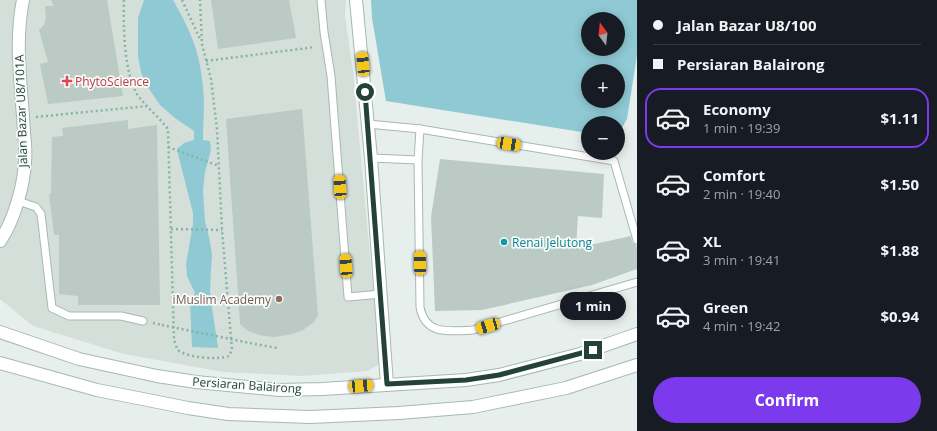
<!DOCTYPE html>
<meta charset="utf-8">
<style>
:root{--surface:#171b24;--page:#20242c;--text:#f1f3f6;--muted:#9ea1a6;--line:#363941;--accent:#7c3aed}
body{margin:0;font-family:"Open Sans",sans-serif;background:var(--page);color:var(--text);height:100vh;display:flex;flex-direction:column;font-size:15px;white-space:nowrap}
*{box-sizing:border-box;margin:0}
p{font-size:13px;color:var(--muted)}
.icon{flex:none;width:22px;height:22px;fill:none;stroke:currentColor;stroke-width:2;stroke-linecap:round;stroke-linejoin:round}
.map{position:relative;flex:1;overflow:hidden}
.sheet{display:flex;flex-direction:column;background:var(--surface);width:300px}
.sheet>*{flex:none}
.top-card{display:grid;align-content:center;height:88px;padding:0 16px;background:var(--surface)}
.needle{width:26px;rotate:345deg}
.fabs{position:absolute;left:581px;top:12px;display:grid;gap:8px}
.fabs a{display:grid;place-items:center;width:44px;height:44px;border-radius:50%;background:var(--surface);box-shadow:0 2px 10px #0003;font-size:20px}
.end{position:absolute;width:18px;height:18px;margin:-9px;border:5px solid #24423a;background:#fff;box-shadow:0 0 0 2px #fff}
.from{border-radius:50%}
.bubble{position:absolute;height:28px;border-radius:14px;background:var(--surface);box-shadow:0 2px 10px #0003;font-size:13px;font-weight:700;line-height:28px;text-align:center}
.car{position:absolute;width:12px;height:24px;margin:-12px -6px;border-radius:5px;box-shadow:0 0 3px 1px #0007;background:linear-gradient(#f5c518 24%,#345 0 40%,#f5c518 0 76%,#345 0 86%,#f5c518 0)}
.top-card b{display:flex;align-items:center;gap:14px;height:38px;font-size:15px}
.top-card b+b{border-top:1px solid var(--line)}
.top-card i{width:10px;height:10px;background:var(--text)}
ul{padding:0;list-style:none}
li{display:flex;align-items:center;gap:12px;height:60px;margin:0 8px 6px;padding:0 8px;border:2px solid transparent;border-radius:16px}
li div{flex:1}
li b{display:block;font-size:15px}
li em{font-style:normal;font-weight:700}
li.selected{border-color:var(--accent)}
li>.icon{width:36px;height:36px;stroke-width:1.5}
.cta{display:flex;gap:8px;margin-top:auto;padding:8px 16px}
.cta a{flex:1;height:46px;border-radius:24px;background:var(--accent);color:#fff;font-size:16px;font-weight:700;line-height:46px;text-align:center}
main{display:flex;flex:1;min-height:0}
.map>svg:first-child{display:block}
.built{fill:#d4dfda}
.water{fill:#8ec9d4;fill-rule:evenodd}
.building{fill:#bbcac4}
.lines{fill:none;stroke-linecap:round;stroke-linejoin:round}
.service-casing{stroke:#a8b8b2;stroke-width:9}
.minor-casing{stroke:#a8b8b2;stroke-width:14}
.tertiary-casing{stroke:#a8b8b2;stroke-width:14}
.path{stroke:#86b3a5;stroke-width:2.5;stroke-dasharray:2 3;stroke-linecap:butt}
.service{stroke:#fff;stroke-width:7}
.minor{stroke:#fff;stroke-width:12}
.tertiary{stroke:#fff;stroke-width:12}
.path-bridge{stroke:#86b3a5;stroke-width:2.5;stroke-dasharray:2 3;stroke-linecap:butt}
.route{stroke:#24423a;stroke-width:5}
.health-dot{fill:#e0444e;stroke:#f7fbf9;stroke-width:1.5}
.culture-dot{fill:#0f9aa8;stroke:#f7fbf9;stroke-width:1.5}
.education-dot{fill:#8d6e63;stroke:#f7fbf9;stroke-width:1.5}
.labels{text-anchor:middle;dominant-baseline:central;stroke-width:3.5;stroke-linejoin:round;paint-order:stroke}
.health-label{font-size:12px;fill:#be3a42;stroke:#f7fbf9;text-anchor:start}
.street-label{font-size:12px;fill:#24423a;stroke:#f7fbf9}
.culture-label{font-size:12px;fill:#0d838f;stroke:#f7fbf9;text-anchor:start}
.education-label{font-size:12px;fill:#785e54;stroke:#f7fbf9;text-anchor:end}
</style>
<main>
<div class="map">
<svg width="637" height="431" viewBox="0 0 637 431">
<rect width="100%" height="100%" fill="#e6efeb"/>
<path class="built" d="M0,0h346l-1,16 8,55 27,293 -13,7 -64,5 -80,-4 -99,-18 -91,-28 -33,-27z"/>
<g class="water">
<path d="M144,0h29c17,30 27,51 30,87 2,17 0,35 0,53l7,1 1,9 -6,22 -2,18 2,32 4,15 3,17 -2,35 1,12 7,47 -26,-1 -2,-45 5,-9 -8,-17 -1,-12 7,-40v-11l-14,-55 -2,-9 7,-6 10,-3v-9l-19,-13 -15,-13 -13,-19 -6,-14 -3,-16v-38z"/>
<path d="M371,0h266v55l-10,64 -9,16v-12h-30v10l-202,-32 -14,-83zM588,19h30v30h-30zM588,71h30v30h-30z"/>
</g>
<g class="building">
<path d="M51,0h56l16,96 -75,8 -8,-40 8,-2 -9,-32 5,-5 2,-8 -1,-11h9z"/>
<path d="M211,0h78l7,38 -78,11z"/>
<path d="M302,109l16,206 -4,7 -11,8 -11,4 -17,3 -12,-1 -15,-5 -8,-7 -14,-205z"/>
<path d="M128,120v9l29,-4 3,180h-82v-9l-19,-2v-59h-5l-5,-41h2l1,-57 11,-1 -1,-8z"/>
<path d="M440,159l164,15 -2,44 -24,-2 -2,32 55,-12 1,6 4,3 1,3v21l-45,16 -110,25 -47,1 -4,-94z"/>
</g>
<g class="lines">
<defs>
<g id="service">
<path d="M321,0l3,32 7,44 17,221 33,-3"/>
<path d="M368,124l52,5"/>
<path d="M371,158l47,2"/>
<path d="M18,201l18,6 5,7 11,94 17,8h52l22,5"/>
<path d="M637,240l-23,-79 -194,-32 -2,31 2,147c5,29 30,24 53,23l164,-48"/>
</g>
<g id="minor">
<path d="M356,0l15,158 16,227"/>
<path d="M0,241c14,-20 24,-56 25,-80 1,-9 0,-19 -1,-28 -2,-44 -10,-89 -1,-133"/>
</g>
<g id="tertiary">
<path d="M0,332l79,27 78,17 39,6 84,8 42,-1 144,-9 33,-5 81,-21 57,-20"/>
<path d="M0,363l97,27 91,18 40,6 82,3 89,-4 74,-6 93,-19 71,-23"/>
</g>
</defs>
<use href="#service" class="service-casing"/>
<use href="#minor" class="minor-casing"/>
<use href="#tertiary" class="tertiary-casing"/>
<g class="path">
<path d="M124,0c-1,26 0,72 13,94 9,13 21,22 31,35l6,211c1,2 2,6 3,9 8,9 42,11 52,7l3,-6 -10,-120 -5,-101 -6,-50 -9,-35 -2,-44"/>
<path d="M182,0l19,41"/>
<path d="M206,61l109,-14"/>
<path d="M36,117l111,-11"/>
<path d="M168,147l51,19"/>
<path d="M171,229l51,1"/>
<path d="M153,323l9,2"/>
<path d="M250,343l27,5"/>
</g>
<use href="#service" class="service"/>
<use href="#minor" class="minor"/>
<use href="#tertiary" class="tertiary"/>
<path class="path-bridge" d="M162,325l88,18"/>
</g>
<g class="lines">
<path class="route" d="M365,92l22,292 79,-4 33,-5 94,-25"/>
</g>
<path class="health-dot" d="M65 75h4v4h4v4h-4v4h-4v-4h-4v-4h4z"/>
<circle class="culture-dot" cx="504" cy="242" r="4"/>
<circle class="education-dot" cx="279" cy="299" r="4"/>
<g class="labels">
<g class="health-label">
<text x="75" y="81">PhytoScience</text>
</g>
<g class="street-label">
<text transform="translate(21 111) rotate(-92)">Jalan Bazar U8/101A</text>
<text transform="translate(247 385) rotate(4)">Persiaran Balairong</text>
</g>
<g class="culture-label">
<text x="512" y="242">Renai Jelutong</text>
</g>
<g class="education-label">
<text x="271" y="299">iMuslim Academy</text>
</g>
</g>
</svg>
<div class="fabs">
<a><svg class="needle" viewBox="-14 -14 28 28"><path d="M0-13l5 13h-10z" fill="#e53935"/><path d="M0 13l5-13h-10z" fill="#9ea1a6"/></svg></a>
<a>+</a>
<a>−</a>
</div>
<i class="end from" style="left:365px;top:92px"></i>
<i class="end" style="left:593px;top:350px"></i>
<div class="bubble" style="left:560px;top:292px;width:66px">1 min</div>
<i class="car" style="left:363px;top:64px;rotate:354deg"></i>
<i class="car" style="left:509px;top:144px;rotate:99deg"></i>
<i class="car" style="left:340px;top:187px;rotate:356deg"></i>
<i class="car" style="left:420px;top:263px;rotate:359deg"></i>
<i class="car" style="left:346px;top:266px;rotate:356deg"></i>
<i class="car" style="left:488px;top:326px;rotate:254deg"></i>
<i class="car" style="left:361px;top:386px;rotate:86deg"></i>
</div>
<section class="sheet">
<div class="top-card">
<b><i class="from"></i>Jalan Bazar U8/100</b>
<b><i></i>Persiaran Balairong</b>
</div>
<ul>
<li class="selected"><svg class="icon" aria-label="car" viewBox="0 0 24 24"><path d="M5 17H2v-5l4-1 3-4h7l3 4 3 1v5h-3M9 17h6M6 11h13"/><circle cx="7" cy="17" r="2"/><circle cx="17" cy="17" r="2"/></svg><div><b>Economy</b><p>1 min · 19:39</p></div><em>$1.11</em></li>
<li><svg class="icon" aria-label="car" viewBox="0 0 24 24"><path d="M5 17H2v-5l4-1 3-4h7l3 4 3 1v5h-3M9 17h6M6 11h13"/><circle cx="7" cy="17" r="2"/><circle cx="17" cy="17" r="2"/></svg><div><b>Comfort</b><p>2 min · 19:40</p></div><em>$1.50</em></li>
<li><svg class="icon" aria-label="car" viewBox="0 0 24 24"><path d="M5 17H2v-5l4-1 3-4h7l3 4 3 1v5h-3M9 17h6M6 11h13"/><circle cx="7" cy="17" r="2"/><circle cx="17" cy="17" r="2"/></svg><div><b>XL</b><p>3 min · 19:41</p></div><em>$1.88</em></li>
<li><svg class="icon" aria-label="car" viewBox="0 0 24 24"><path d="M5 17H2v-5l4-1 3-4h7l3 4 3 1v5h-3M9 17h6M6 11h13"/><circle cx="7" cy="17" r="2"/><circle cx="17" cy="17" r="2"/></svg><div><b>Green</b><p>4 min · 19:42</p></div><em>$0.94</em></li>
</ul>
<div class="cta"><a>Confirm</a></div>
</section>
</main>
